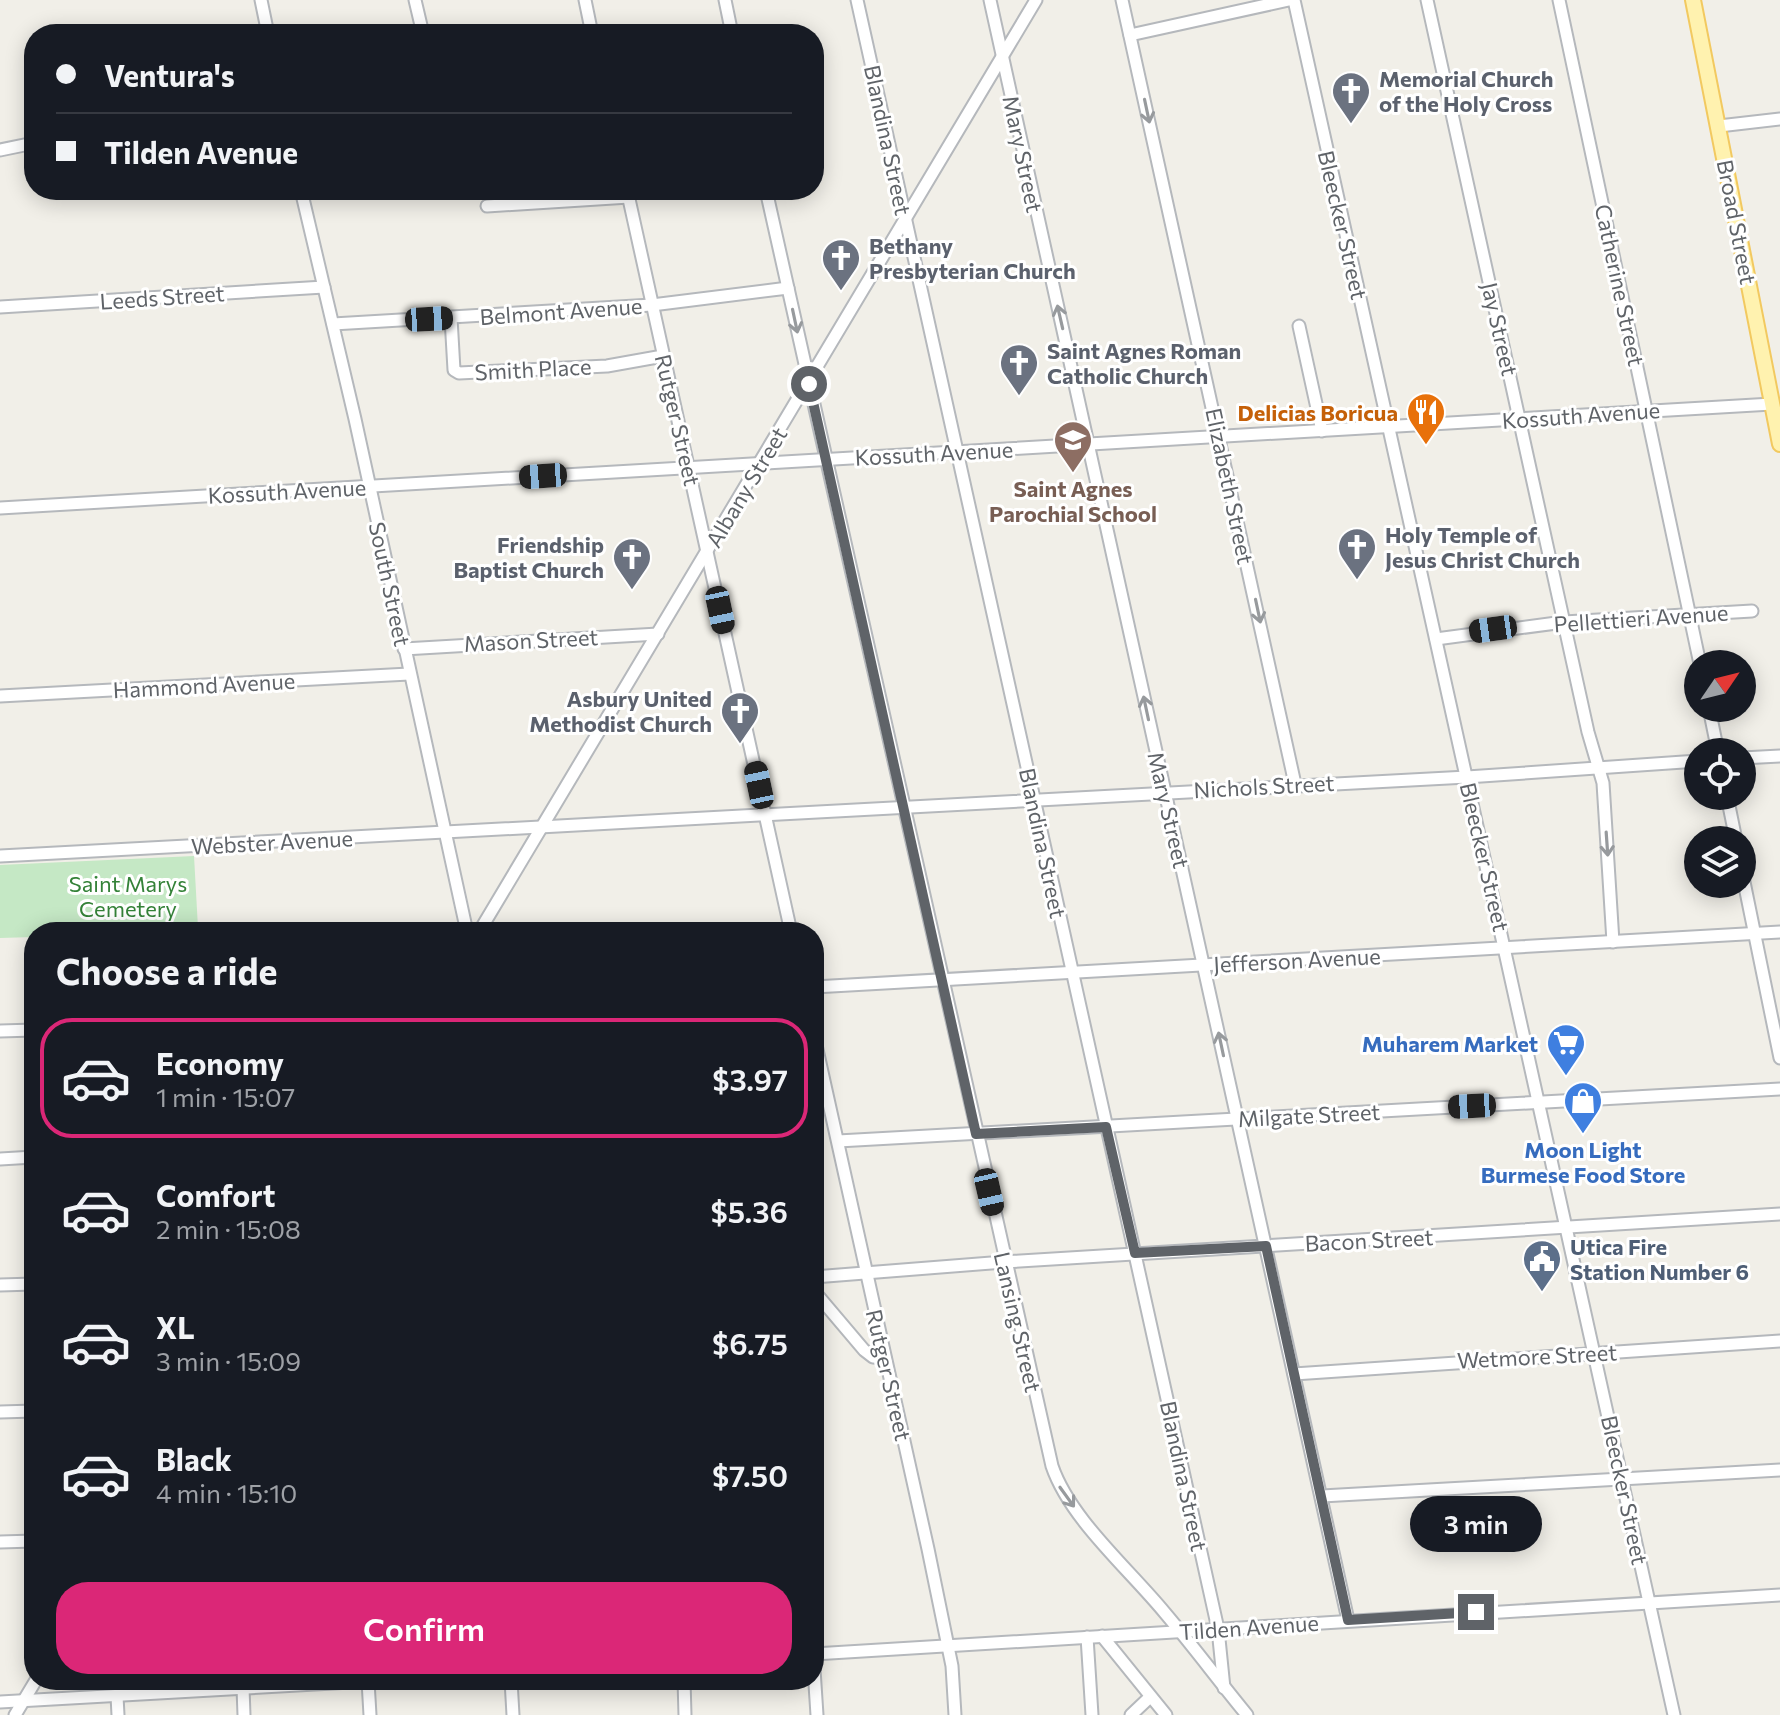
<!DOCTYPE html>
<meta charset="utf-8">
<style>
:root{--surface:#171b24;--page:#242831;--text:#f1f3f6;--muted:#9ea1a6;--line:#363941;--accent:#db2777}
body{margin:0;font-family:Commissioner,sans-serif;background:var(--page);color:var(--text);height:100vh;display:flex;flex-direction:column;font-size:30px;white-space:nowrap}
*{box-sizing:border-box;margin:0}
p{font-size:26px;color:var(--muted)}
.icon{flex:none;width:44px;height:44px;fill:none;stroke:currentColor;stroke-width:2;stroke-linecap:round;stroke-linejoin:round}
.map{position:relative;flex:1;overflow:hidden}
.details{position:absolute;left:24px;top:922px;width:800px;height:768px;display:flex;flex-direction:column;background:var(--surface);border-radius:32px;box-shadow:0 4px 20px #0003}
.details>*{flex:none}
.guide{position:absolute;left:24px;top:24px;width:800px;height:176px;border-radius:32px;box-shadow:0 4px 20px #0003;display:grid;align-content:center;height:176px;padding:0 32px;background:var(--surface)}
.needle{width:52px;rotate:55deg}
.tools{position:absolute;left:1684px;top:650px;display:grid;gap:16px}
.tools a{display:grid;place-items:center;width:72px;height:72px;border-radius:50%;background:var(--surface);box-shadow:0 4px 20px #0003;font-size:40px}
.end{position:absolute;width:36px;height:36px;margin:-18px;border:10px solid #5f6368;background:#fff;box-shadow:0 0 0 4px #fff}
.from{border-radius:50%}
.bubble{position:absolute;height:56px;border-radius:28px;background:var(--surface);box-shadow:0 4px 20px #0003;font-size:26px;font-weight:600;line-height:56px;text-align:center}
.car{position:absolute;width:24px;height:48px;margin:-24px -12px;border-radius:10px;box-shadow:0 0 6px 2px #0007;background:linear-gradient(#222 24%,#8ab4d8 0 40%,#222 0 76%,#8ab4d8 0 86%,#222 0)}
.guide b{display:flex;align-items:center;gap:28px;height:76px;font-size:30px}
.guide b+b{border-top:2px solid var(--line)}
.guide i{width:20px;height:20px;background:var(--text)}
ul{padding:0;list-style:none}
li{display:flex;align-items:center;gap:24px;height:120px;margin:0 16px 12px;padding:0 16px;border:4px solid transparent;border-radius:32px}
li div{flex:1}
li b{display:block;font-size:30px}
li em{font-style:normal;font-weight:600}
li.selected{border-color:var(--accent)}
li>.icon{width:72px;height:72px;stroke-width:1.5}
h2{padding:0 32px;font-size:36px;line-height:96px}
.button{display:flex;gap:16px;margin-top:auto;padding:16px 32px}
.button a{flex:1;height:92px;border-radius:32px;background:var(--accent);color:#fff;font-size:32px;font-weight:600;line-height:92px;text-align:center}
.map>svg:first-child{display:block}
.green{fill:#c5e8c5}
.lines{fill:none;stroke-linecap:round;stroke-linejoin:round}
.minor-casing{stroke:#b5b8bc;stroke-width:15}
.major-casing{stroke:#f2c960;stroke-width:18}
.minor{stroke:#fff;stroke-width:11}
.major{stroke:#fff2af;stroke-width:14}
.oneway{stroke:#979a9d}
.route{stroke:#5f6368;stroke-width:10}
.labels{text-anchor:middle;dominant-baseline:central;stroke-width:6;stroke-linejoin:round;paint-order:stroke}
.worship-label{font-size:22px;font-weight:bold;fill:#5b616d;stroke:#fff;text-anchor:start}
.street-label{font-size:22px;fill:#5f6368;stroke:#fff}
.food-label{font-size:22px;font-weight:bold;fill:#c56008;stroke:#fff;text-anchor:end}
.education-label{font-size:22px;font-weight:bold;fill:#785e54;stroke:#fff}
.park-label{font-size:22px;fill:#348238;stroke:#fff}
.shop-label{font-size:22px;font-weight:bold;fill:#366cbe;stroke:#fff;text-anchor:end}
.service-label{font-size:22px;font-weight:bold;fill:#4e5e75;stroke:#fff;text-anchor:start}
</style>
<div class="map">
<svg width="1780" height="1715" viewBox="0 0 1780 1715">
<rect width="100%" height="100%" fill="#f1efe8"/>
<path class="green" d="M194,856l4,72 -164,4v5l-34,1v-73z"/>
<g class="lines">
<defs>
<g id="minor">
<path d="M261,0l7,34"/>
<path d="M415,0l8,34"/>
<path d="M585,0l7,34"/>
<path d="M725,0l7,34"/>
<path d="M857,0l361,1629 6,59"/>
<path d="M990,0l358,1620"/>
<path d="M1122,0l173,784"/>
<path d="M1294,0l380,1715"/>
<path d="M1427,0l161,732 15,51 10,159"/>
<path d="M1559,0l141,664"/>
<path d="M1130,35l159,-35"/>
<path d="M1719,126l61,-7"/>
<path d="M0,150l34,-7"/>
<path d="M301,190l54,229 112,513"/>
<path d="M627,190l164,742"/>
<path d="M766,190l286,1276c18,53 77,103 113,147 28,33 54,68 82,102"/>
<path d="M487,206l142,-9"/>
<path d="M0,307l324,-20"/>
<path d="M451,318l3,52 5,3 148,-7 56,-10"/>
<path d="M333,324l319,-19 136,-17"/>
<path d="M1299,326l23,105"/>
<path d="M0,508l1772,-104"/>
<path d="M1436,639l128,-17 188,-11"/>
<path d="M404,649l254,-15"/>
<path d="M0,696l409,-22"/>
<path d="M1709,708l9,44"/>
<path d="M1742,758l38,-2"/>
<path d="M1727,796l9,44"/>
<path d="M0,856l1467,-79 231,-16"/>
<path d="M1742,872l38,186"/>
<path d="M479,932l557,-932"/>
<path d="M814,987l966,-55"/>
<path d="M0,1031l34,-1"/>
<path d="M814,1036l114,513 24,117 3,49"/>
<path d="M838,1141l942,-52"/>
<path d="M0,1159l34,-2"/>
<path d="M814,1277l190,-15 776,-48"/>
<path d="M0,1285l34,-1"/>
<path d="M814,1291l50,59 9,7 12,1"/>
<path d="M1294,1374l486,-33"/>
<path d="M0,1412l34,-1"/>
<path d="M1322,1496l458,-26"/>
<path d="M0,1542l34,-1"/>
<path d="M1102,1636l64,79"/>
<path d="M1087,1637l5,78"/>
<path d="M814,1654l966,-59"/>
<path d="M814,1669l3,46"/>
<path d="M511,1680l2,35"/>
<path d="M684,1680l1,35"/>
<path d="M368,1681l2,34"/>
<path d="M243,1688l1,27"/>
<path d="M117,1696l1,19"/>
<path d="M0,1702l386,-22"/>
<path d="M15,1715l21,-35"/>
<path d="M1131,1715l19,-18"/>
</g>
<path id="major" d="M1693,0l87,444"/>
</defs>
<use href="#minor" class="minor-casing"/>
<use href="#major" class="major-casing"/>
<use href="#minor" class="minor"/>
<use href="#major" class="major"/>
</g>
<defs><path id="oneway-shaft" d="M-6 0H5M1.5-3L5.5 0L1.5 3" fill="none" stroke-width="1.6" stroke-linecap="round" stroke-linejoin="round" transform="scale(2)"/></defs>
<g class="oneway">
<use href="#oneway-shaft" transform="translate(1147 111) rotate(78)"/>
<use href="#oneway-shaft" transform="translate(1060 317) rotate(-103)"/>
<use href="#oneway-shaft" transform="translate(795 321) rotate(78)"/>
<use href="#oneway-shaft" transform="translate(1258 611) rotate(78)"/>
<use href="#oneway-shaft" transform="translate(1146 708) rotate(-102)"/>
<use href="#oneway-shaft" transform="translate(1607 844) rotate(86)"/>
<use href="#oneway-shaft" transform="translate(1221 1044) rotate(-102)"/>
<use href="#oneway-shaft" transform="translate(1067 1497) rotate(54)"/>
</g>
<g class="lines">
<path class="route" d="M809,384l167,750 130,-7 29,126 131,-7 82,374 128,-8"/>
</g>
<defs>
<symbol id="church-pin" viewBox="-11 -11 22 30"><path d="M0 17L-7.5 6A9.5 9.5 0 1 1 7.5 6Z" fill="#6b7280" stroke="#fff"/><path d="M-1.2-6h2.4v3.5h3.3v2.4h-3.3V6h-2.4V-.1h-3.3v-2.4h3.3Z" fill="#fff"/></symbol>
<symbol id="restaurant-pin" viewBox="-11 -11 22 30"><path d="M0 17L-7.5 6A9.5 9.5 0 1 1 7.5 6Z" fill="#e8710a" stroke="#fff"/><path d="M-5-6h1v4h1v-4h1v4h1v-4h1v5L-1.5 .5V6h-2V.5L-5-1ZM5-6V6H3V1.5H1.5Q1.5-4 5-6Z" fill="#fff"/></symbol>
<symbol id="school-pin" viewBox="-11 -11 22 30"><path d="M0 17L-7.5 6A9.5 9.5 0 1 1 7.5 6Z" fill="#8d6e63" stroke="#fff"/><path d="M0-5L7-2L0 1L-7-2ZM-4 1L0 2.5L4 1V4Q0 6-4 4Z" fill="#fff"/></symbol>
<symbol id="supermarket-pin" viewBox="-11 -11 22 30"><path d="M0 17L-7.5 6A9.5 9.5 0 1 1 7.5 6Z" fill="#3f7fe0" stroke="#fff"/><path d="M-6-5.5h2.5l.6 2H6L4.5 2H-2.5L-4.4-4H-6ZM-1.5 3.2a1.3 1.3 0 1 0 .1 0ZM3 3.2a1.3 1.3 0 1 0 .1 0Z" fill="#fff"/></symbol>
<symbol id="shop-pin" viewBox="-11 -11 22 30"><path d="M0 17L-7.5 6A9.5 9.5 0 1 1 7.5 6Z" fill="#3f7fe0" stroke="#fff"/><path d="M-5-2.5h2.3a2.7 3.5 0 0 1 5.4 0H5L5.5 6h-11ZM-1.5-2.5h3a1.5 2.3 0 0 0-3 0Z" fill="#fff"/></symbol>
<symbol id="civic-pin" viewBox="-11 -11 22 30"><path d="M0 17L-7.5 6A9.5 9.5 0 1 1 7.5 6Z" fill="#5c6f8a" stroke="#fff"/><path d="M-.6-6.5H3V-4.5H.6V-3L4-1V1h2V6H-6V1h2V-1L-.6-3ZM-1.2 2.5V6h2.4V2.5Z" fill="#fff"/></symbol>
</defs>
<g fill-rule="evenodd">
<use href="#church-pin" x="1329" y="69" width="44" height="60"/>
<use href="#church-pin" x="819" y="236" width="44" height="60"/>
<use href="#church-pin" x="997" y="341" width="44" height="60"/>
<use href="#restaurant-pin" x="1404" y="390" width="44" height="60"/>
<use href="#school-pin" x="1051" y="418" width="44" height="60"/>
<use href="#church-pin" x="1335" y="525" width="44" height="60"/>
<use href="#church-pin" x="610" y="535" width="44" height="60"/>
<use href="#church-pin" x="718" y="689" width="44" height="60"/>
<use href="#supermarket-pin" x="1544" y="1021" width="44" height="60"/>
<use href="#shop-pin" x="1561" y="1079" width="44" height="60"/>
<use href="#civic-pin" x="1520" y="1237" width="44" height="60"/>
</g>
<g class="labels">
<g class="worship-label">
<text x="1379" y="78">Memorial Church<tspan x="1379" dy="25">of the Holy Cross</tspan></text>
<text x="869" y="245">Bethany<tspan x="869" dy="25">Presbyterian Church</tspan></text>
<text x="1047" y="350">Saint Agnes Roman<tspan x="1047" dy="25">Catholic Church</tspan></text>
<text x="1385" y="534">Holy Temple of<tspan x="1385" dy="25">Jesus Christ Church</tspan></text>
<text x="604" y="544" text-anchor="end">Friendship<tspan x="604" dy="25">Baptist Church</tspan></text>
<text x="712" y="698" text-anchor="end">Asbury United<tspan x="712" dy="25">Methodist Church</tspan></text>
</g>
<g class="street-label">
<text transform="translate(888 140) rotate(78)">Blandina Street</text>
<text transform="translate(1023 154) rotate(78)">Mary Street</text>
<text transform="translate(1737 222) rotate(79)">Broad Street</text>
<text transform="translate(1343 225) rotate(77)">Bleecker Street</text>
<text transform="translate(1620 285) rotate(78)">Catherine Street</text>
<text transform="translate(162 297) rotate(-4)">Leeds Street</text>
<text transform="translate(561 311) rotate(-4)">Belmont Avenue</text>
<text transform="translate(1500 329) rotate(77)">Jay Street</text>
<text transform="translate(533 369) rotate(-3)">Smith Place</text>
<text transform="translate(1581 415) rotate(-4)">Kossuth Avenue</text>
<text transform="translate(678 420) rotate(77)">Rutger Street</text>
<text transform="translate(934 453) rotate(-3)">Kossuth Avenue</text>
<text transform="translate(1230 486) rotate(78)">Elizabeth Street</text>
<text transform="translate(746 487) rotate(-59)">Albany Street</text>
<text transform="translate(287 491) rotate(-3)">Kossuth Avenue</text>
<text transform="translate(390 584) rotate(78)">South Street</text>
<text transform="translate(1641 618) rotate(-4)">Pellettieri Avenue</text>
<text transform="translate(531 640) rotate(-3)">Mason Street</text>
<text transform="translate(204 685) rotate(-3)">Hammond Avenue</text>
<text transform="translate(1264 786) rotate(-3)">Nichols Street</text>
<text transform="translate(1169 810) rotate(77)">Mary Street</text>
<text transform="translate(272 842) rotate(-3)">Webster Avenue</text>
<text transform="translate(1043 843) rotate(78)">Blandina Street</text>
<text transform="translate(1485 857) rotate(77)">Bleecker Street</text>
<text transform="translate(1297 960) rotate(-3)">Jefferson Avenue</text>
<text transform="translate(1309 1115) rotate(-3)">Milgate Street</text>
<text transform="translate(1369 1240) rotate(-3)">Bacon Street</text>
<text transform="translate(1018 1322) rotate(77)">Lansing Street</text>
<text transform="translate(1537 1356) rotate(-3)">Wetmore Street</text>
<text transform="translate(889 1375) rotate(77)">Rutger Street</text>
<text transform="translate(1184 1476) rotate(78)">Blandina Street</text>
<text transform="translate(1625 1490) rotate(78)">Bleecker Street</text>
<text transform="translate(1249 1627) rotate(-4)">Tilden Avenue</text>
</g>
<g class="food-label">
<text x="1398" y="412">Delicias Boricua</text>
</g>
<g class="education-label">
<text x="1073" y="488">Saint Agnes<tspan x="1073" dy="25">Parochial School</tspan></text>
</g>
<g class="park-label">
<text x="128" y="883">Saint Marys<tspan x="128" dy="25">Cemetery</tspan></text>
</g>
<g class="shop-label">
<text x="1538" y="1043">Muharem Market</text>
<text x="1583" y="1149" text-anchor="middle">Moon Light<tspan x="1583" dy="25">Burmese Food Store</tspan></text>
</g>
<g class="service-label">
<text x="1570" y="1246">Utica Fire<tspan x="1570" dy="25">Station Number 6</tspan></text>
</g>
</g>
</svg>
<div class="tools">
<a><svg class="needle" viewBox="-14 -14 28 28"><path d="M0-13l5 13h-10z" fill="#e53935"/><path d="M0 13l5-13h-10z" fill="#9ea1a6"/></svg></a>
<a><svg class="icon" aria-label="locate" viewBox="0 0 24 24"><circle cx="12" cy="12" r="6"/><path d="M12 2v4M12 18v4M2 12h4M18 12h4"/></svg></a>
<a><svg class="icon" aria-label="layers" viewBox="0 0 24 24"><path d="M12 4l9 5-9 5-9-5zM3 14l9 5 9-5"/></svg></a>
</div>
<i class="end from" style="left:809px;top:384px"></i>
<i class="end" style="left:1476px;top:1612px"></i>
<div class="bubble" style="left:1410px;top:1496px;width:132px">3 min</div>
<i class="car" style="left:429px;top:319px;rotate:87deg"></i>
<i class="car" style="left:543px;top:476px;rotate:266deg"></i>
<i class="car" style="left:720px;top:610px;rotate:168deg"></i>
<i class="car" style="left:1493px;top:629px;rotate:262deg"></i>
<i class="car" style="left:759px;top:785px;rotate:348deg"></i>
<i class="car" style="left:1472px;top:1106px;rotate:267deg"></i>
<i class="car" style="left:989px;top:1192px;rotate:167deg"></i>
<div class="guide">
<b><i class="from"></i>Ventura's</b>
<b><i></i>Tilden Avenue</b>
</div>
<section class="details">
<h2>Choose a ride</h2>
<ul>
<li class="selected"><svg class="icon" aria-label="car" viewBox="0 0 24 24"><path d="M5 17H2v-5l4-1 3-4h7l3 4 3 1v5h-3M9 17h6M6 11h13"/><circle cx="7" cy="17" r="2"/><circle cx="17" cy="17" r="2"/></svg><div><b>Economy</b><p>1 min · 15:07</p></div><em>$3.97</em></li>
<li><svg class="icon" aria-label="car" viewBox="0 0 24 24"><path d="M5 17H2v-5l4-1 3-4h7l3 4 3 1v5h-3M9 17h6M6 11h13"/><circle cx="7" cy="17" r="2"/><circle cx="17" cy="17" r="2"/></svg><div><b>Comfort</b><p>2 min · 15:08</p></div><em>$5.36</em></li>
<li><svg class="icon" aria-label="car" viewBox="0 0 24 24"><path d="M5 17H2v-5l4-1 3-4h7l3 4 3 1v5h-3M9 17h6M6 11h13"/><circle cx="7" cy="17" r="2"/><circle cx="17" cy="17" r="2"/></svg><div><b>XL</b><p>3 min · 15:09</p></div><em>$6.75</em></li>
<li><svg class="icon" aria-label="car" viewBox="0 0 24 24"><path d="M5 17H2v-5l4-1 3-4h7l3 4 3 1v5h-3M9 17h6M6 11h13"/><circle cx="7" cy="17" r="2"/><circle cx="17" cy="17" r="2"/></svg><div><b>Black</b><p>4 min · 15:10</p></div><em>$7.50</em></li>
</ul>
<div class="button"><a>Confirm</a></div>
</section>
</div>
